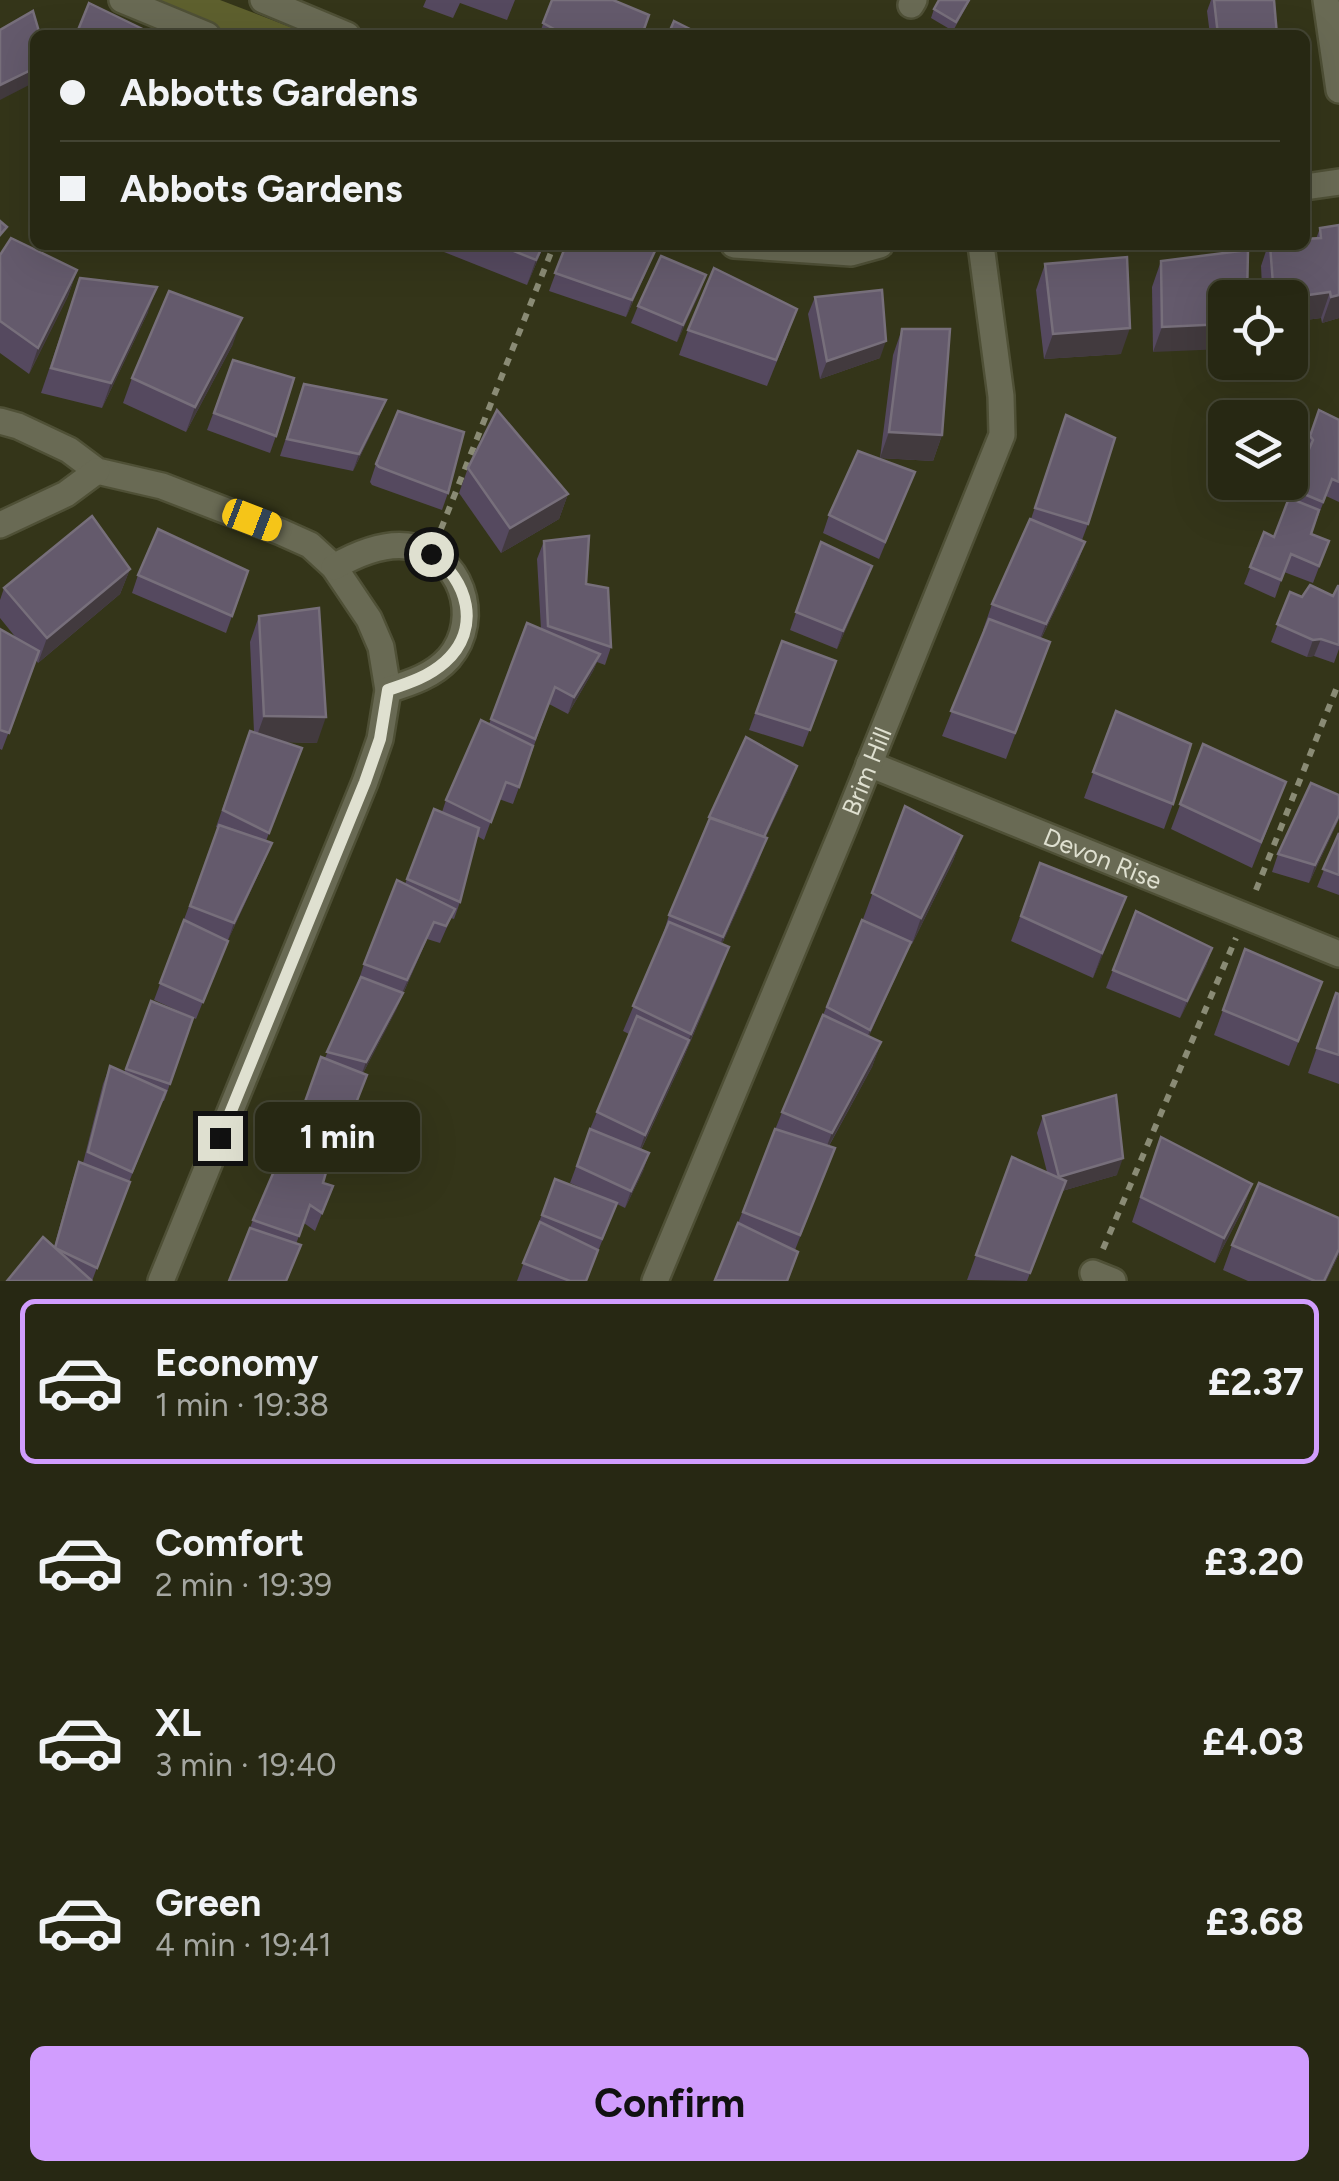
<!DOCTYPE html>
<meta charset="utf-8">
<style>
:root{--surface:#272813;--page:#2f301c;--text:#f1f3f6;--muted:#a4a6a0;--line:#434433;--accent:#d19dfe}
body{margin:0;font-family:Figtree,sans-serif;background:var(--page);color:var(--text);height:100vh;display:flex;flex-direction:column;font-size:38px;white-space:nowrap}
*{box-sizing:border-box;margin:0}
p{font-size:32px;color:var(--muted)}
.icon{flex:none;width:55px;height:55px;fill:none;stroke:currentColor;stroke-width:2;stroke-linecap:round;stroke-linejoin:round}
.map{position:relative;height:1281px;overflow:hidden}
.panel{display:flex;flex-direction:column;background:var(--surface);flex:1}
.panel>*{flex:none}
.top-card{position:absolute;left:30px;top:30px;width:1280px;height:220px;border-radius:15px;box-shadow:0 10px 40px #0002,0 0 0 2px var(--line);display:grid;align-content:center;height:220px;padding:0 30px;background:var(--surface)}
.buttons{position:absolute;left:1208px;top:280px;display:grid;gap:20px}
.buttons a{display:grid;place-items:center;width:100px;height:100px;border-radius:15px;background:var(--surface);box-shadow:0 10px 40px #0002,0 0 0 2px var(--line);font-size:50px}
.end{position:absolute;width:45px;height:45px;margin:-22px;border:12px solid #dfe0d0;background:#111;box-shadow:0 0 0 5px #111}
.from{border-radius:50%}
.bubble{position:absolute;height:70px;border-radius:15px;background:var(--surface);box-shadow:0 10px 40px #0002,0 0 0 2px var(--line);font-size:32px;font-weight:700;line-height:70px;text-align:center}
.car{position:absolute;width:30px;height:60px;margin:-30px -15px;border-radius:12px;box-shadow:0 0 8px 2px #0007;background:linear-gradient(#f5c518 24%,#345 0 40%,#f5c518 0 76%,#345 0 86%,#f5c518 0)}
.top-card b{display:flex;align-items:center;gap:35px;height:95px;font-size:38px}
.top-card b+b{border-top:2px solid var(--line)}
.top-card i{width:25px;height:25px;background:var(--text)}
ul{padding:18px 0 0;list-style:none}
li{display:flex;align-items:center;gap:30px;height:165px;margin:0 20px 15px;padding:0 10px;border:5px solid transparent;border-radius:15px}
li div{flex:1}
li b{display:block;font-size:38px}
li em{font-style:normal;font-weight:700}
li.selected{border-color:var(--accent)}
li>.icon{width:90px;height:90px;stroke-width:1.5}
.cta{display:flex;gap:20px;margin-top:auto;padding:20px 30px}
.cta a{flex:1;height:115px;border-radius:15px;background:var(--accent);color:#111;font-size:40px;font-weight:700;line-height:115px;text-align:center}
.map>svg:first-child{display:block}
.green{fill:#5e602e}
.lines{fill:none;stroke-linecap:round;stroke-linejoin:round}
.minor-casing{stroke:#4f5036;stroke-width:30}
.path{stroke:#8a8b75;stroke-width:6;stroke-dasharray:8 8;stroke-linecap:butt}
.minor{stroke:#696a54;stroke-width:25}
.wall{fill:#55495f}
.shaded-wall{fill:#423a3e}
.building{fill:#645a6c;stroke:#776f7b;stroke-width:2.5}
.route{stroke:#dfe0d0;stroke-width:12}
.labels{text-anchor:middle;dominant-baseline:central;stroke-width:9;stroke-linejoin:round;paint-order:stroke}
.street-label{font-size:25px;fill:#dfe0d0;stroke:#1b1b0f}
</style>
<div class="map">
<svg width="1339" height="1281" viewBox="0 0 1339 1281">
<rect width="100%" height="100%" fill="#343519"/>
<path class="green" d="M140,0h80l91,35h-84z"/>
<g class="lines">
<defs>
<g id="minor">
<path d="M122,0l85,35"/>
<path d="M263,0l84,35"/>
<path d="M1326,0l13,90"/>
<path d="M911,5l3,-5"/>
<path d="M1305,187l34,-5"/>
<path d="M734,245l117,8 29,-8"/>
<path d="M0,421l18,5 51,24 28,21 65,15 119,46 29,13 24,22 35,52 12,28 7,43 -8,49 -15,43 -204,499"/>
<path d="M0,525l66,-31 31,-23"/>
<path d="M334,567c21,-12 47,-24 73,-21 54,6 76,72 42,112 -16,18 -39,25 -61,32"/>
<path id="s1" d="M869,764l470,190"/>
<path d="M1093,1273l20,8"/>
<path id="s2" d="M655,1281l189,-454 158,-392 -1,-39 -20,-151"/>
</g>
</defs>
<use href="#minor" class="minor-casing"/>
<g class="path">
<path d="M441,529l113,-284"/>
<path d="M1256,890l83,-208"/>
<path d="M1103,1249l133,-311"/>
</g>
<use href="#minor" class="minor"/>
</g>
<g class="wall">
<path d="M426,0h89l-8,20 -47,-17 -7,15 -30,-11z"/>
<path d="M552,0l90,35h-103z"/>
<path d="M970,0l-17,31 -22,-13 3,-9z"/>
<path d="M1211,0h63l3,35h-67l-3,-24z"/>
<path d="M1320,228l19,90 -17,5 -1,-5 -31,4v-24h-32l4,-11 -1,-21 7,-21h37l11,-6z"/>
<path d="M441,245h103l-17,40 -88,-35z"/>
<path d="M566,245l82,23 -22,49 -77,-26z"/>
<path d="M0,255l77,15 -9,26 -39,78 -29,-21z"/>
<path d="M1161,261l86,37 -94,54 -1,-65z"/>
<path d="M1045,264l76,90 -77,5 -8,-69z"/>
<path d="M706,275l-29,67 -46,-19 7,-17z"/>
<path d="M80,278l68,34 -46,96 -61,-15z"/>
<path d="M815,297l65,61 -60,21 -12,-65z"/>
<path d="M902,329l40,106 -9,26 -53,-3 13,-103z"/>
<path d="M688,330l100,4 -21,52 -88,-31z"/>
<path d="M233,344l-47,88 -63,-29 9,-25z"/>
<path d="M233,360l43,76 -6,17 -63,-23z"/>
<path d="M386,400l-7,17 -26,54 -73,-15 18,-54z"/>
<path d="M1319,410l20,10v82l-13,-6 -15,38 18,7 -16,42 -29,-11 -9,26 -31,-14 20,-52 10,5 32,-80 -3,-4z"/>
<path d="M1066,415l22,109 -6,16 3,2 -9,25 -35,72 9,3 -44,117 -64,-23 42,-106h-1l9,-26 39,-85z"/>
<path d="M376,464l72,29 -6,17 -70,-25 -2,-3z"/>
<path d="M468,468l100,26 -9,25 -58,34 -42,-60z"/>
<path d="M915,472l-36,87 -56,-26 6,-18z"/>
<path d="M544,541l42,43 25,63 -6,18 -8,-3 -4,9 -25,43 -19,-10 -36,100 -14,-5 -15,41 -7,-4 -17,66 -6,17 -3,-1 -11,25 -13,-4 -31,71 -33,63 -3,19 -28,74 -4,-2 -5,19 10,3 -18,45 -11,-8 -8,21 5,1 -14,36h-58l24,-61 37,-77 31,-86 4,1 34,-76h-1l6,-18 41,-80 29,-75 8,3 4,-12 43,-76 38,-101 14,6 -4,-70z"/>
<path d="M821,542l45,41 -29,66 -47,-19z"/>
<path d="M130,569l-10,25 -82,69 -2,-3 -34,90 -2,-1v-120l17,10 -17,-21v-18l4,-12z"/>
<path d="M248,571l-22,62 -94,-40 6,-18z"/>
<path d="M1339,586v63l-5,14 -20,-7 -7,1 -36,-15 19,-50 12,5 31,-1z"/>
<path d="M259,616l58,127 -34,-1 19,6 -36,93 -1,19 -37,80 -32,79 -42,-19 64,-172 -2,-1 34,-96 4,1 -4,-90z"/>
<path d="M782,641l54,20 -33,86 -54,-17z"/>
<path d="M1116,711l57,93 -9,25 -80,-31z"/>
<path d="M1203,744l83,38 -34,86 -81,-39z"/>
<path d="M791,784l-26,53 -7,26 -36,81 -2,28 -40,94 -39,84 8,3 -6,18 -18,37 -8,-4 -31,77h-69l38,-102 31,11 -16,-7 20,-54 39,-95 -6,-3 38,-90 8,-26z"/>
<path d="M905,806l57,30 -9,25 -41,83 -2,-1 -41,93 12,6 -9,25 -43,79 6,2 -40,102 -7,31h-73l67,-169 41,-97 39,-95 31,14 -30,-15z"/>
<path d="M1339,819l-30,64 -37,-11 6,-18z"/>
<path d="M1339,833v62l-22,-8z"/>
<path d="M1040,863l86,34 -33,81 -82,-37z"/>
<path d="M1212,948l-6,18 -26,52 -74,-30 7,-18z"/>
<path d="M1245,949l77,33 -33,84 -75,-31z"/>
<path d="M1336,993l3,1v90l-31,-11z"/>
<path d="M151,1001l42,17 -29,83h-2l-33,81 -37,99h-85l47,-34 19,-68 6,-17 4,1 20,-79 7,-18 14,7z"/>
<path d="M1043,1116l74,59 -55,16 -35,90 -60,-1 45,-123 35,15 -10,-39z"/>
<path d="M1152,1162l100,22 -9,25 -28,54 -83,-41z"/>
<path d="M1232,1245l107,9 -13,27h-78l-25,-11z"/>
</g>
<g class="shaded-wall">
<path d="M35,68v14l-35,18v-15z"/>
<path d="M543,245h1l-17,40 9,-25z"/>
<path d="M655,251l-7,17 -22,49 6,-17z"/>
<path d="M77,270l-9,26 -39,78 9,-26z"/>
<path d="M706,275l-6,18 -23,49 6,-17z"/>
<path d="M157,287l-9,25 -46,96 9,-25z"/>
<path d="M1330,292l-9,26 -31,4v-23l11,-3z"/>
<path d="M1339,295v23l-17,5 9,-26z"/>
<path d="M242,318l-9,26 -47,88 9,-25z"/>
<path d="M1225,324v25l-72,3 9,-25z"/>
<path d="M1130,328l-9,26 -77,5 9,-25z"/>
<path d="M886,341l-6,17 -60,21 7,-18z"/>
<path d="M386,400l-7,17 -26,54 6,-17z"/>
<path d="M889,432l53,3 -9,26 -53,-3z"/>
<path d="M568,494l-9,25 -58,34 9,-25z"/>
<path d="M1085,542l-9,25 -40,82 10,-25z"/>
<path d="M872,566l-6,17 -29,66 6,-18z"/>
<path d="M130,569l-10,25 -82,69 9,-25z"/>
<path d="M1321,639l-7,17 -7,1 6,-17z"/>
<path d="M600,654l-7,17 -25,43 6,-17z"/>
<path d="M264,716l62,1 -9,26 -62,-2z"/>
<path d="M797,766l-6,18 -34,72 6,-17z"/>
<path d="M1339,815v4l-30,64 6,-18z"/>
<path d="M962,836l-9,25 -41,83 9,-26z"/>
<path d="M767,838l-9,25 -44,99 9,-25z"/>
<path d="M272,843l-7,17 -37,80 6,-17z"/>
<path d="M1126,897l-9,25 -24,56 9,-25z"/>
<path d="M434,922l-38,88 -36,69 6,-17 36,-69z"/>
<path d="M911,942l-7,17 -40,88 6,-17z"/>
<path d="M729,947l-49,119 -44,94 9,-25 41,-89z"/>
<path d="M1212,948l-6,18 -26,52 7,-17z"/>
<path d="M881,1042l-9,25 -50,91 10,-25z"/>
<path d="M649,1153l-6,18 -18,37 6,-17z"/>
<path d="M1123,1158l-6,17 -55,16 -35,90 35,-90 -3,-14z"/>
<path d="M1252,1184l-9,25 -28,54 9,-25z"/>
<path d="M1339,1249v5l-13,27h-2z"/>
</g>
<g class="building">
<path d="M552,0h61l36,15 -7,20 -6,-3 -2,3h-69l-22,-12z"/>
<path d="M939,0h30l-13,22 -22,-13z"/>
<path d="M1214,0h60l3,35h-59z"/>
<path d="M89,3l66,32h-79z"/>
<path d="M33,11l7,24h-5v33l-35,17v-55z"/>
<path d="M674,21l28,14h-34z"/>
<path d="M0,221l7,6 -7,8z"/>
<path d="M1339,225v70l-8,2 -1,-5 -29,4 -11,3v-1h-26l-2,-12 11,-2 -3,-39h35v-6l16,-1 -1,-10z"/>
<path d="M11,238l66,32 -39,78 -38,-27v-66z"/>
<path d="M499,245h44l-7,15z"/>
<path d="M566,245h71l18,6 -23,49 -77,-27z"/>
<path d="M1248,250l-1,48h-22v26l-63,3 -1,-66z"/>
<path d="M661,256l45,19 -23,50 -45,-19z"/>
<path d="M1127,257l3,71 -77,6 -8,-70z"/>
<path d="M714,268l83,41 -21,51 -88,-30z"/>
<path d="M80,278l77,9 -46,96 -60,-15z"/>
<path d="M882,290l4,51 -59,20 -12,-64z"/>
<path d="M169,291l73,27 -47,89 -63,-29z"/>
<path d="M902,329h48l-8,106 -53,-3z"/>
<path d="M233,360l61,18 -18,58 -62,-23z"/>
<path d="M304,384l82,16 -27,54 -72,-15z"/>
<path d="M497,410l71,84 -58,34 -42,-60z"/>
<path d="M1319,410l20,10v62l-7,-3 -9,23 -31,-13 21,-49 -3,-4z"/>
<path d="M398,411l66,21 -16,61 -69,-26 -3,-3z"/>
<path d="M1066,415l49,23 -27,86 -53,-16z"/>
<path d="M858,451l57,21 -30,70 -56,-27z"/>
<path d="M1289,498l30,12 -8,24 18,7 -10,25 -28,-12 -10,26 -31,-13 14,-35 10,5z"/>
<path d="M92,516l38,53 -83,69 -43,-50z"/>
<path d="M1030,519l55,23 -39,82 -54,-20z"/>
<path d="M158,529l90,42 -16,45 -94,-41z"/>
<path d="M589,536l-3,48 22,4 3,59 -63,-21 -4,-85z"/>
<path d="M821,542l51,24 -29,65 -47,-19z"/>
<path d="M1310,585l23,11 5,-10h1v59l-18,-6 -8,1 -36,-16 13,-32 12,5z"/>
<path d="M319,608l7,109 -62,-1 -5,-100z"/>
<path d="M989,619l61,23 -35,91 -64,-22z"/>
<path d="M527,623l73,31 -26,43 -19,-10 -20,52 -44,-20z"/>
<path d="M0,629l39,22 -30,82 -9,-3z"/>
<path d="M782,641l54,20 -26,69 -54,-17z"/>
<path d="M1116,711l75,33 -18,60 -80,-32z"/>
<path d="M481,720l52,26 -14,41 -13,-5 -15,40 -45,-22z"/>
<path d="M250,731l52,17 -33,85 -46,-23z"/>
<path d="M746,737l51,29 -33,71 -55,-20z"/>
<path d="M1203,744l83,38 -25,60 -81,-38z"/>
<path d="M1311,783l28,12v20l-24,50 -37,-11z"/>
<path d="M905,806l57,30 -41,82 -49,-25z"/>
<path d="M434,809l45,19 -19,74 -53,-23z"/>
<path d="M710,818l57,20 -44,99 -54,-22z"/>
<path d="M219,825l53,18 -38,80 -44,-17z"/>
<path d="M1339,833v42l-16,-6z"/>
<path d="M1040,863l86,34 -24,56 -81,-37z"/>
<path d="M397,880l58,29 -9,17 -12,-4 -27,58 -43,-16z"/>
<path d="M1136,911l76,37 -25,53 -74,-31z"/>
<path d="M184,920l44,21 -25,61 -43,-19z"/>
<path d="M862,920l49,22 -41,88 -43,-23z"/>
<path d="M669,922l60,25 -38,87 -58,-28z"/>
<path d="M1245,949l77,33 -24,59 -75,-31z"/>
<path d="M361,977l42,16 -37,69 -39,-10z"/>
<path d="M1336,993l3,1v61l-22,-7z"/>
<path d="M151,1001l42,17 -23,66 -44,-15z"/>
<path d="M823,1015l58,27 -49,91 -50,-21z"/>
<path d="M637,1016l52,24 -44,95 -48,-23z"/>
<path d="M321,1057l46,18 -29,74 -42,-22z"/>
<path d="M110,1066l56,25 -34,81 -44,-20z"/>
<path d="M1116,1095l7,63 -64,19 -16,-61z"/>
<path d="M590,1129l59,24 -18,38 -54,-25z"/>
<path d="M775,1129l60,19 -35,87 -57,-23z"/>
<path d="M1161,1137l91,47 -28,54 -83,-41z"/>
<path d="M287,1141l42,21 -6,21 10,3 -11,27 -12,-8 -11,31 -46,-16z"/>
<path d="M1012,1157l54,24 -36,92 -54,-18z"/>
<path d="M79,1162l51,20 -33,86 -42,-20z"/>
<path d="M555,1179l62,24 -15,36 -60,-24z"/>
<path d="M1259,1183l80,35v31l-15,32h-9l-83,-36z"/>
<path d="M540,1222l58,28 -12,31h-16l-47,-18z"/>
<path d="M738,1223l60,29 -11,29 -72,-1z"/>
<path d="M250,1228l51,17 -15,36h-57z"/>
<path d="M43,1237l48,43 -2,1h-82z"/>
</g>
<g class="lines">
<path class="route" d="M220,1138l145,-356 15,-43 8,-49c21,-7 40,-13 57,-28 37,-33 23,-83 -14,-108"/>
</g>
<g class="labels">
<g class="street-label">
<text stroke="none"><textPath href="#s2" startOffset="552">Brim Hill</textPath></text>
<text stroke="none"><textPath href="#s1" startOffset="252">Devon Rise</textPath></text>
</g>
</g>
</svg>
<div class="buttons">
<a><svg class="icon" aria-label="locate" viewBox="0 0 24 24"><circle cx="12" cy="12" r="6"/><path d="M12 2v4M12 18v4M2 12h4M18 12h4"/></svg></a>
<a><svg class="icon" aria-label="layers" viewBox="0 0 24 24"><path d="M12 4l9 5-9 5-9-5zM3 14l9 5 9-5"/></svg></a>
</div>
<i class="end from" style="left:431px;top:554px"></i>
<i class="end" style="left:220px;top:1138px"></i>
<div class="bubble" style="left:255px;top:1102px;width:165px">1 min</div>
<i class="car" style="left:252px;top:520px;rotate:111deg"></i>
<div class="top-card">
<b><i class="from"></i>Abbotts Gardens</b>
<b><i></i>Abbots Gardens</b>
</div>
</div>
<section class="panel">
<ul>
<li class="selected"><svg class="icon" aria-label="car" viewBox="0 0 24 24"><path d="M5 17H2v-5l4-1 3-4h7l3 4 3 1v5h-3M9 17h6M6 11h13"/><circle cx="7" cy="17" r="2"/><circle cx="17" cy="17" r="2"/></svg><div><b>Economy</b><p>1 min · 19:38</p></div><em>£2.37</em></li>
<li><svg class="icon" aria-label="car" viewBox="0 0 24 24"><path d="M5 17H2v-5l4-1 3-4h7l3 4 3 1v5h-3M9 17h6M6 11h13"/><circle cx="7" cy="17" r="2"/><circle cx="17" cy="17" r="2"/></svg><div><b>Comfort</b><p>2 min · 19:39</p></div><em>£3.20</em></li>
<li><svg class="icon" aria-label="car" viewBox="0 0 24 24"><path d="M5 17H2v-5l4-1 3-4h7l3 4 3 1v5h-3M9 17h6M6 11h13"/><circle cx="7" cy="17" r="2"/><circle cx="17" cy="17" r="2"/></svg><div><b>XL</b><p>3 min · 19:40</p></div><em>£4.03</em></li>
<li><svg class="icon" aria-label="car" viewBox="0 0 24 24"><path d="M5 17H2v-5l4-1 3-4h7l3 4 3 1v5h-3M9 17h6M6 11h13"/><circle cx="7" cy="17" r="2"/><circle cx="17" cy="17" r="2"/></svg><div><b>Green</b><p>4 min · 19:41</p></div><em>£3.68</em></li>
</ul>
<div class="cta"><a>Confirm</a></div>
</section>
